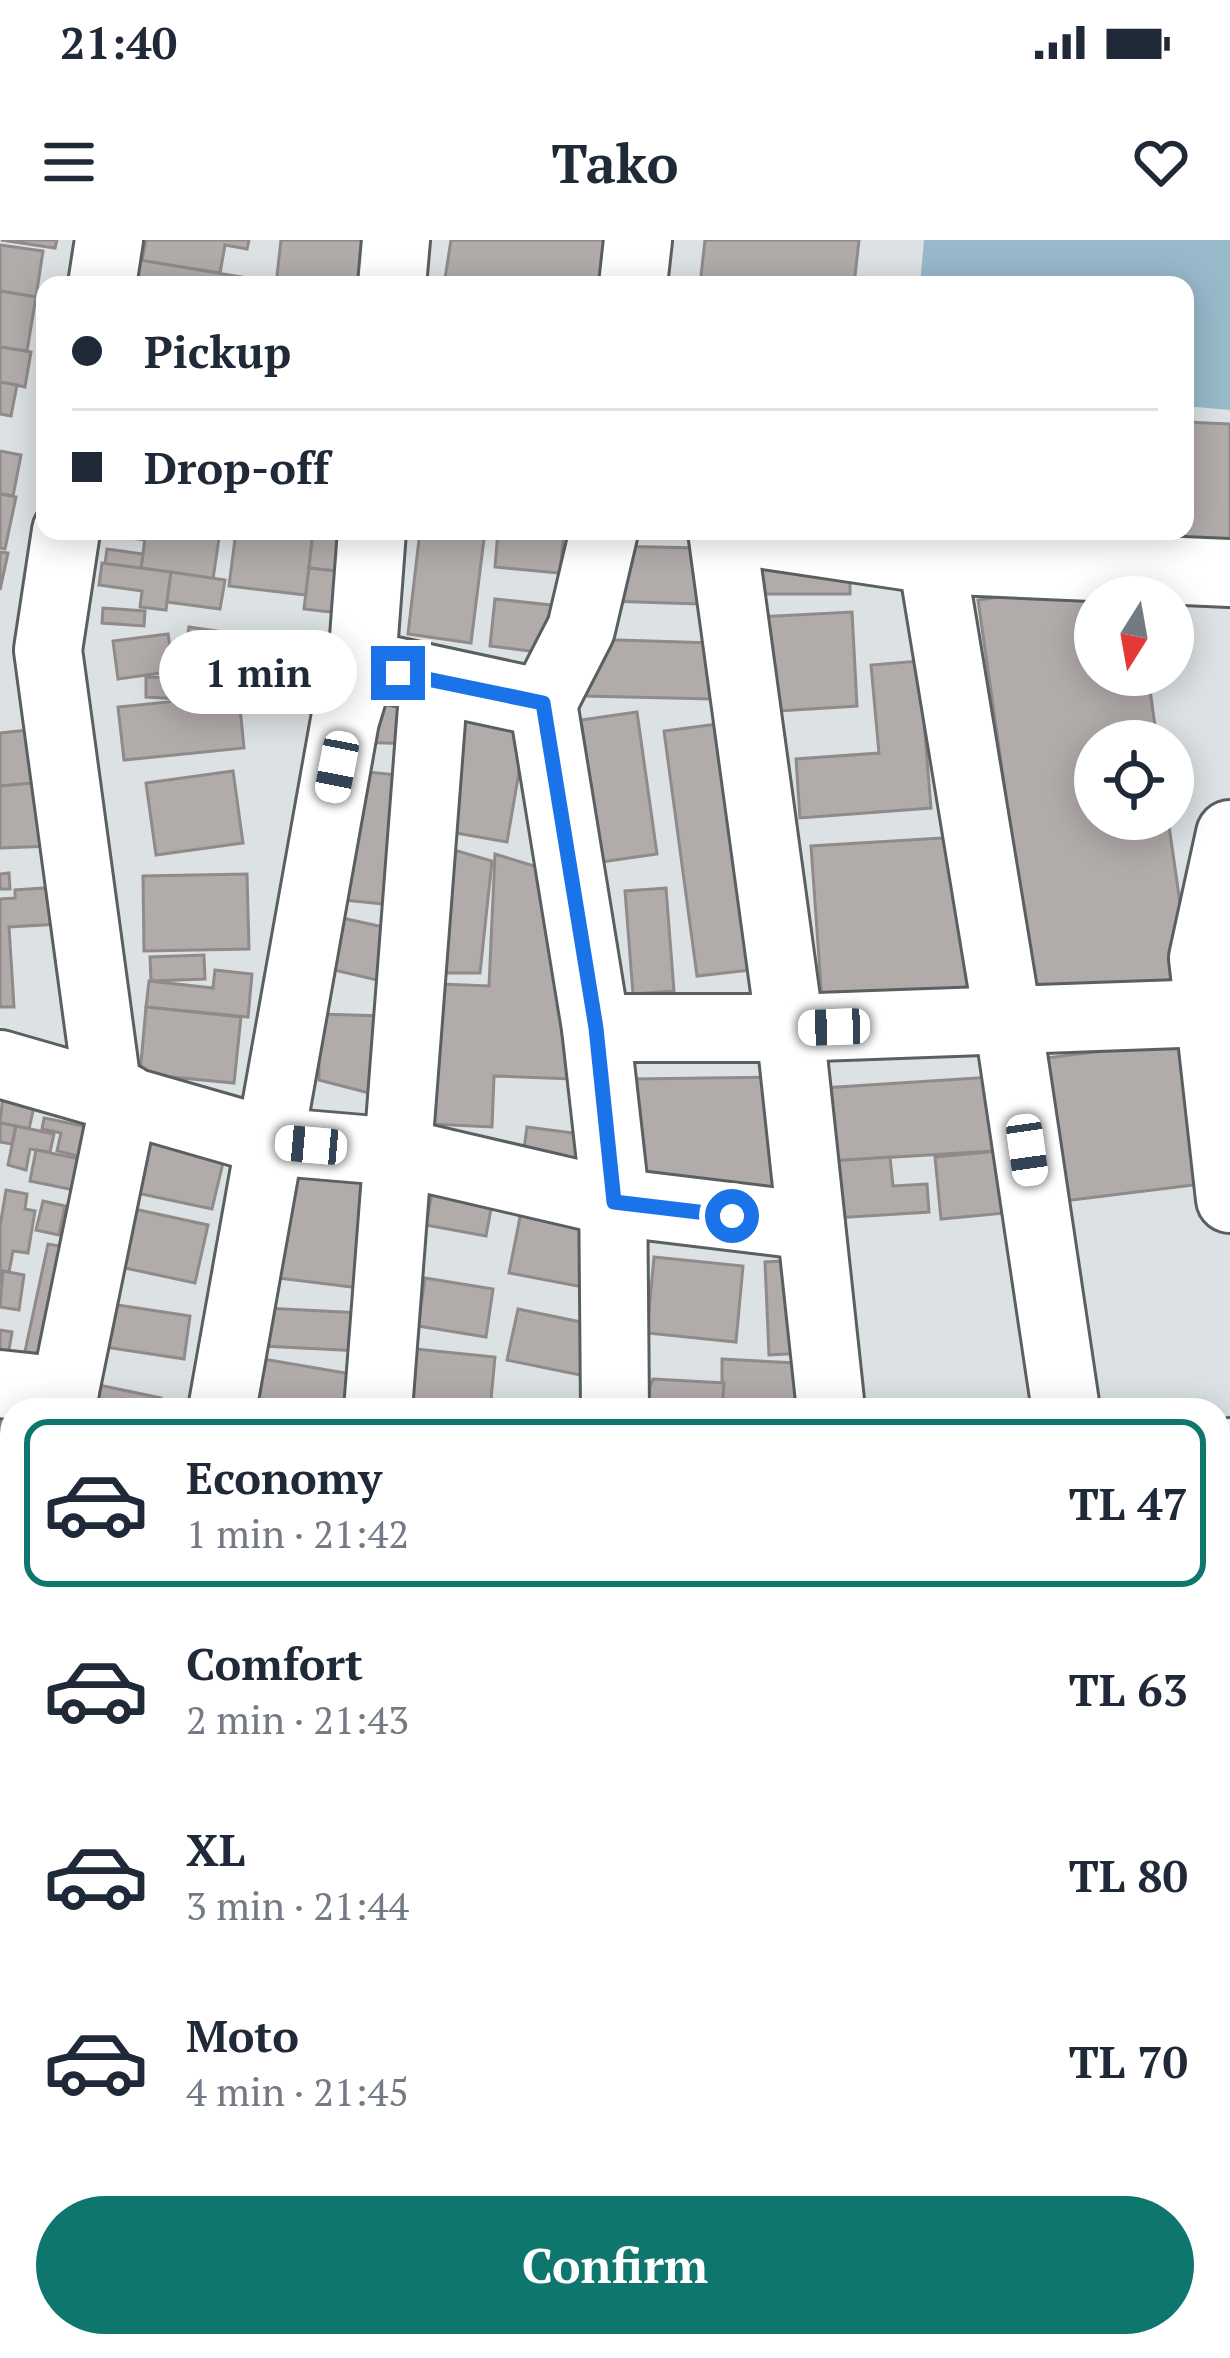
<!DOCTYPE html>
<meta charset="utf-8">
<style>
:root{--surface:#fff;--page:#f6f6f7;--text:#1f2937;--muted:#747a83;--line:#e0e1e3;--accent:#0f766e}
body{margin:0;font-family:"PT Serif",serif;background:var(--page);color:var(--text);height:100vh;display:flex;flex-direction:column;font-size:45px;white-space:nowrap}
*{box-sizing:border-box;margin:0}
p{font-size:39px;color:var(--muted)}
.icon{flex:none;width:66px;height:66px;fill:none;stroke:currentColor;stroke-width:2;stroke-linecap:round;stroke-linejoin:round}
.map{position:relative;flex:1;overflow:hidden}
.details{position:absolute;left:0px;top:1158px;width:1230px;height:960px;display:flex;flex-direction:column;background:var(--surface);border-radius:36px 36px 0 0;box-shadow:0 6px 30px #0003}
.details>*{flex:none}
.guide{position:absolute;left:36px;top:36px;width:1158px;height:264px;border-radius:24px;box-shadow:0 6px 30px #0003;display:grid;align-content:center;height:264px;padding:0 36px;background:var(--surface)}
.needle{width:78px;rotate:191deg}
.fabs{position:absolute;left:1074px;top:336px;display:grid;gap:24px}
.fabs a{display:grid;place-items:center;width:120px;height:120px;border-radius:50%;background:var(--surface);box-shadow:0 6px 30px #0003;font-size:60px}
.end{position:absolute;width:54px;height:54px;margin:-27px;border:15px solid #1a73e8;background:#fff;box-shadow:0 0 0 6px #fff}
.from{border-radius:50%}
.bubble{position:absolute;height:84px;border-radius:42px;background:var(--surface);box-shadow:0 6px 30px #0003;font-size:39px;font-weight:700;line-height:84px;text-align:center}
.car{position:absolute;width:36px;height:72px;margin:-36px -18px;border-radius:15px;box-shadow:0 0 9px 3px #0007;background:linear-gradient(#fff 24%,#345 0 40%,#fff 0 76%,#345 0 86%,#fff 0)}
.guide b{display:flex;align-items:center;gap:42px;height:114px;font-size:45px}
.guide b+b{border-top:3px solid var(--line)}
.guide i{width:30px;height:30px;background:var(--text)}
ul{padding:21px 0 0;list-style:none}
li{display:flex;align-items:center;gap:36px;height:168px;margin:0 24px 18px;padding:0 12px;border:6px solid transparent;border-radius:24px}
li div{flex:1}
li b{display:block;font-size:45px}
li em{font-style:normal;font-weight:700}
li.selected{border-color:var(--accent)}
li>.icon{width:108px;height:108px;stroke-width:1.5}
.button{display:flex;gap:24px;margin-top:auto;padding:24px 36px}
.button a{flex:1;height:138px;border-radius:72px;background:var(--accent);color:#fff;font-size:48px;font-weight:700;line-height:138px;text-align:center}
.status{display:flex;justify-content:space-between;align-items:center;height:84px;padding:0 60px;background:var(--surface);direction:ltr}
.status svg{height:33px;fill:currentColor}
header{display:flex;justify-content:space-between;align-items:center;height:156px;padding:0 36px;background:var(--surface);font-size:54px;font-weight:700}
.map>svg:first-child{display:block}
.green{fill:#97b9ca}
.building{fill:#b1abaa;stroke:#908a8a;stroke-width:3}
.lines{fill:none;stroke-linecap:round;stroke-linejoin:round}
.minor-casing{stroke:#5a5f61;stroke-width:72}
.major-casing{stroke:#bcbcbc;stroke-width:72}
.minor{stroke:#fff;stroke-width:66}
.major{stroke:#6ac9e8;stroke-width:66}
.route{stroke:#1a73e8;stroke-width:15}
</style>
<div class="status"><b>21:40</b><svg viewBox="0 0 49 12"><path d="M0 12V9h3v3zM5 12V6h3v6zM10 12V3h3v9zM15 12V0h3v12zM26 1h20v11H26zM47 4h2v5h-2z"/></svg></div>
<header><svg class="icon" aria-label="menu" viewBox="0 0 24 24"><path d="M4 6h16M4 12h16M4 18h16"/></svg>Tako<svg class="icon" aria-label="heart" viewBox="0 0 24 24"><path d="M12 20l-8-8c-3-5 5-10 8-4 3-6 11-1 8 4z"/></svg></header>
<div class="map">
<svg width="1230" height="2118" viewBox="0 0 1230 2118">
<rect width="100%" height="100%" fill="#dce1e4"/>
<path class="green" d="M924,0h306v170l-45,-4v-121h-265z"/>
<g class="building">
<path d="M1,0h56l-2,8z"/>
<path d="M146,0h103l-2,9 -22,-4 -5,28 -78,-12z"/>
<path d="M281,0h103l-6,45h-102z"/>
<path d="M451,0h171l-7,45h-171z"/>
<path d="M705,0h154l-5,45h-154z"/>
<path d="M0,5l43,6 -7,46 -36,-6z"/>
<path d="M128,18l119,20 -1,7h-122z"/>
<path d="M0,51l36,6 -9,54 -27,-4z"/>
<path d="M0,107l31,5 -6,35 -25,-5z"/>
<path d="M0,142l17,3 -6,31 -11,-2z"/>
<path d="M1185,182l45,2v139l-331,-32h286z"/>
<path d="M0,211l21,4 -8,41 -13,-2z"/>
<path d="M0,254l16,3 -11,52 -5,-1z"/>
<path d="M106,291h40l-1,9 -40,-6z"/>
<path d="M146,291l73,7 -6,41 -72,-11z"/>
<path d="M230,291h83l-7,64 -77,-9 6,-47 -6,-1z"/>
<path d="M313,291h46l-5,42 -45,-5z"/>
<path d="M420,291h65l-14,112 -63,-9z"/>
<path d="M498,291h66l-4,42 -65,-6z"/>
<path d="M608,306l92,2 -1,56 -93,-3z"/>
<path d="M107,309l36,5 -2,14 -36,-4z"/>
<path d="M0,312l8,1 -8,37z"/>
<path d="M752,317l98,19v18h-98z"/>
<path d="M102,323l69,9 -5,38 -26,-3 2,-16 -43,-6z"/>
<path d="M309,328l45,5 -5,41 -45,-5z"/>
<path d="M171,332l54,8 -5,29 -53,-7z"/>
<path d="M1134,338l-39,19v78h53l9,66h-62v78h73l24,168 -156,21 -58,-408z"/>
<path d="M495,359l57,6 -6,48 -56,-7z"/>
<path d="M103,368l42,3 -1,15 -42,-3z"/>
<path d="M852,372l5,94 -94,6 -6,-95z"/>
<path d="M189,387l48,7 -8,47 -48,-8z"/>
<path d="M168,394l6,37 -56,8 -5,-38z"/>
<path d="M586,399l127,4 -2,56 -127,-3z"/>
<path d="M919,421l12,147 -131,10 -4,-59 83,-6 -8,-88z"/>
<path d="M146,437l51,1 -1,22 -50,-3z"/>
<path d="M238,447l6,61 -120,12 -6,-53 79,-8v-7z"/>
<path d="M377,455l40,2 -3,47 -58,-2z"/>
<path d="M637,472l20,142 -56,8 -20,-142z"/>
<path d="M460,473l67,12 -20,117 -68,-12z"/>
<path d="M718,484l33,246 -54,6 -33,-245z"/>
<path d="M29,490l5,53 -34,3v-53z"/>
<path d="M233,531l10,72 -87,12 -10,-72z"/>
<path d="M357,531l51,5 -14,129 -51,-5z"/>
<path d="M34,543l18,63 -52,2v-62z"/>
<path d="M958,597l10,155 -146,9 -11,-155z"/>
<path d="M454,610l38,11 -12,112h-60z"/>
<path d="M495,614l62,19 15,206 -78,-3 -2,51 -81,-4 6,-140 72,3z"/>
<path d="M9,633l1,16h-10v-15z"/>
<path d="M247,634l2,75 -105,2 -1,-75z"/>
<path d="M57,647l3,37 -51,3 5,80h-14v-108l15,-1v-8z"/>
<path d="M666,648l8,103 -41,3 -8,-103z"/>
<path d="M333,676l73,16 -12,52 -73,-17z"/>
<path d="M204,715l1,24 -54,2 -1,-24z"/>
<path d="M215,730l37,4 -4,43 -102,-10 3,-26 64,7z"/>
<path d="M146,767l95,10 -7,66 -94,-9z"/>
<path d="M319,774l64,2 -2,80 -62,-16z"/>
<path d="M1192,800l18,143 -147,18 -17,-143z"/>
<path d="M1007,836l2,74 -178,11 -8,-73z"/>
<path d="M781,837l3,124 -149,3 -3,-125z"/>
<path d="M4,846l33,7 -8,36 -29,-6z"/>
<path d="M44,878l44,9 -6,30 -25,-6 4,-18 -19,-4z"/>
<path d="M0,883l16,3 -4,18 -12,-2z"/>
<path d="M16,886l38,8 -4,18 -20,-3 -4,21 -18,-5z"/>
<path d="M527,887l69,9 -6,44 -69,-9z"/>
<path d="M136,893l89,21 -13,55 -89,-19z"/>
<path d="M36,910l49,10 -6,31 -49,-10z"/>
<path d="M1009,910l7,62 -75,7 -6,-62z"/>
<path d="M890,917l3,29 34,-2 2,28 -94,6 -4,-57z"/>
<path d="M290,931l90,11 -12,107 -90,-11z"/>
<path d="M433,947l60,11 -7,38 -60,-11z"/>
<path d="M6,950l21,4 -2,15 10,2 -7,42 -15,-2 -4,21 -6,-1 -3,14v-59z"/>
<path d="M43,961l22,5 -6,29 -23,-5z"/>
<path d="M523,962l74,14 -14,71 -74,-14z"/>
<path d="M125,967l83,18 -13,58 -84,-18z"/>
<path d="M64,985l27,6 -28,134 -39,-9 24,-112 11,2z"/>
<path d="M654,1017l89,9 -7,76 -89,-9z"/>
<path d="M802,1020l4,93 -37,2 -4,-93z"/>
<path d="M3,1031l21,4 -5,35 -19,-3z"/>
<path d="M425,1038l68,11 -7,48 -68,-11z"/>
<path d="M111,1064l79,12 -6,43 -79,-12z"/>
<path d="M264,1068l98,5 -2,38 -97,-5z"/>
<path d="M518,1069l87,18 -10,51 -88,-18z"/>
<path d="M0,1090l12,2 -4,24 -8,-2z"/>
<path d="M406,1108l89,9 -5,53h-90z"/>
<path d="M263,1119l94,16 -6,35h-29l-66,-11z"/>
<path d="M722,1119l94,5 -3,46h-91z"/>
<path d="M653,1139l71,4 -2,27h-81z"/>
<path d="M94,1144l67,14 -3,12h-69z"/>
<path d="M5,1159l7,11v68l-12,-2v-52z"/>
<path d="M0,1245l12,3v37l-12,-2z"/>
<path d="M0,1304l12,4 -5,36 -7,-2z"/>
<path d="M1230,1423v82l-12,-42v-21z"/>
<path d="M0,1466l12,2v91l-12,-2z"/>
<path d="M12,1762v88l-12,1v-88z"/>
<path d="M12,2091v15h192l10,12h-210l-4,-17z"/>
<path d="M273,2106h29l-11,12z"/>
<path d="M317,2106h174l-14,12h-174z"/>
<path d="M718,2106h256l2,12h-122l-5,-6 -8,6h-113z"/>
<rect x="1010" y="2106" width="90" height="12"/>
<path d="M1115,2106h90v12h-89z"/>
</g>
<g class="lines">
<defs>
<g id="minor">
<path d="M102,45l7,-45"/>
<path d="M392,45l4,-45"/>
<path d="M633,45l5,-45"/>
<path d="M66,291l-18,119 60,443"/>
<path d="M722,291l68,497 41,382"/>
<path d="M738,291l194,29 298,13"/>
<path d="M932,320l76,461 58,389"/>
<path d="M362,424l10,-133"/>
<path d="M543,463l53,325 17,151 2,231"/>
<path d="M1230,594l-27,124 27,241"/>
<path d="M596,788h194l417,-15"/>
<path d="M0,824l268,77 130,11 215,50 198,24"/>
<path d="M0,1144l65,7"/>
<path d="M61,1170l64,-313"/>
<path d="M222,1170l123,-690 17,-56 181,39 38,-74 23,-98"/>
<path d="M378,1170l56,-728"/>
<path d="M1218,1229l12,-17"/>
<path d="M1218,1353l12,-15"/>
<path d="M0,1434l12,-38"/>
<path d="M0,2050l12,-12"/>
<path d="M219,2106l10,12"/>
<path d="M735,2106l9,12"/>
<path d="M990,2106v12"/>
<path d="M624,2118l15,-12"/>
<path d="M1216,2118v-12"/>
</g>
<g id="major">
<path d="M1218,1642l12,13"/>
<path d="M0,1655h12"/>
<path d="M0,1744h12"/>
<path d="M1218,1774l12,1"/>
</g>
</defs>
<use href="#minor" class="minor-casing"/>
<use href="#major" class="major-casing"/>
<use href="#minor" class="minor"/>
<use href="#major" class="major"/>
</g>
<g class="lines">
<path class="route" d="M398,433l145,30 53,325 18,174 118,14"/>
</g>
</svg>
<div class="fabs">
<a><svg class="needle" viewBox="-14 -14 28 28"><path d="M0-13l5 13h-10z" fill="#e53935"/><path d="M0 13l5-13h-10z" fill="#747a83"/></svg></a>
<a><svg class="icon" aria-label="locate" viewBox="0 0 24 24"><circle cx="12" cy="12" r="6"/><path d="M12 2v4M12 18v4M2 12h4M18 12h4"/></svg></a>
</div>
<i class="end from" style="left:732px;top:976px"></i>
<i class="end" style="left:398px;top:433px"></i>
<div class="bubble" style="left:159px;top:390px;width:198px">1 min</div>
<i class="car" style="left:337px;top:527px;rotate:191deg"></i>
<i class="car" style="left:834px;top:787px;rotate:268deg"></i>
<i class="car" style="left:311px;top:905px;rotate:275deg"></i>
<i class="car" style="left:1027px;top:910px;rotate:172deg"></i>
<div class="guide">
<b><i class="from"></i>Pickup</b>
<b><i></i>Drop-off</b>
</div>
<section class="details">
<ul>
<li class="selected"><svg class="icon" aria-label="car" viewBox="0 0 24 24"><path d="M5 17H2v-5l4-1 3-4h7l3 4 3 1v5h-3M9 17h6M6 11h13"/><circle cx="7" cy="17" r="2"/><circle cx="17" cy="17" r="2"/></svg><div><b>Economy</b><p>1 min · 21:42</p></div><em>TL 47</em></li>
<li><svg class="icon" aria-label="car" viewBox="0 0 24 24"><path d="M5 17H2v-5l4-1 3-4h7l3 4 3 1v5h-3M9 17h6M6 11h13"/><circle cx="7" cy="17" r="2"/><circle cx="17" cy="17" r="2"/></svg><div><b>Comfort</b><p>2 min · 21:43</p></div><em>TL 63</em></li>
<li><svg class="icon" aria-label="car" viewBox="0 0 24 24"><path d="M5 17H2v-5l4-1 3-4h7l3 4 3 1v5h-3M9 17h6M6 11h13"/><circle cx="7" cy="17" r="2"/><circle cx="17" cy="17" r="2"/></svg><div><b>XL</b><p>3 min · 21:44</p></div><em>TL 80</em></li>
<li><svg class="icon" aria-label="car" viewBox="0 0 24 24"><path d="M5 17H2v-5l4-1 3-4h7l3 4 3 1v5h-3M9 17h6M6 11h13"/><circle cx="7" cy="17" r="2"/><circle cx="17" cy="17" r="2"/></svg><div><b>Moto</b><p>4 min · 21:45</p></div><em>TL 70</em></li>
</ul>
<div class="button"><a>Confirm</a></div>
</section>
</div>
